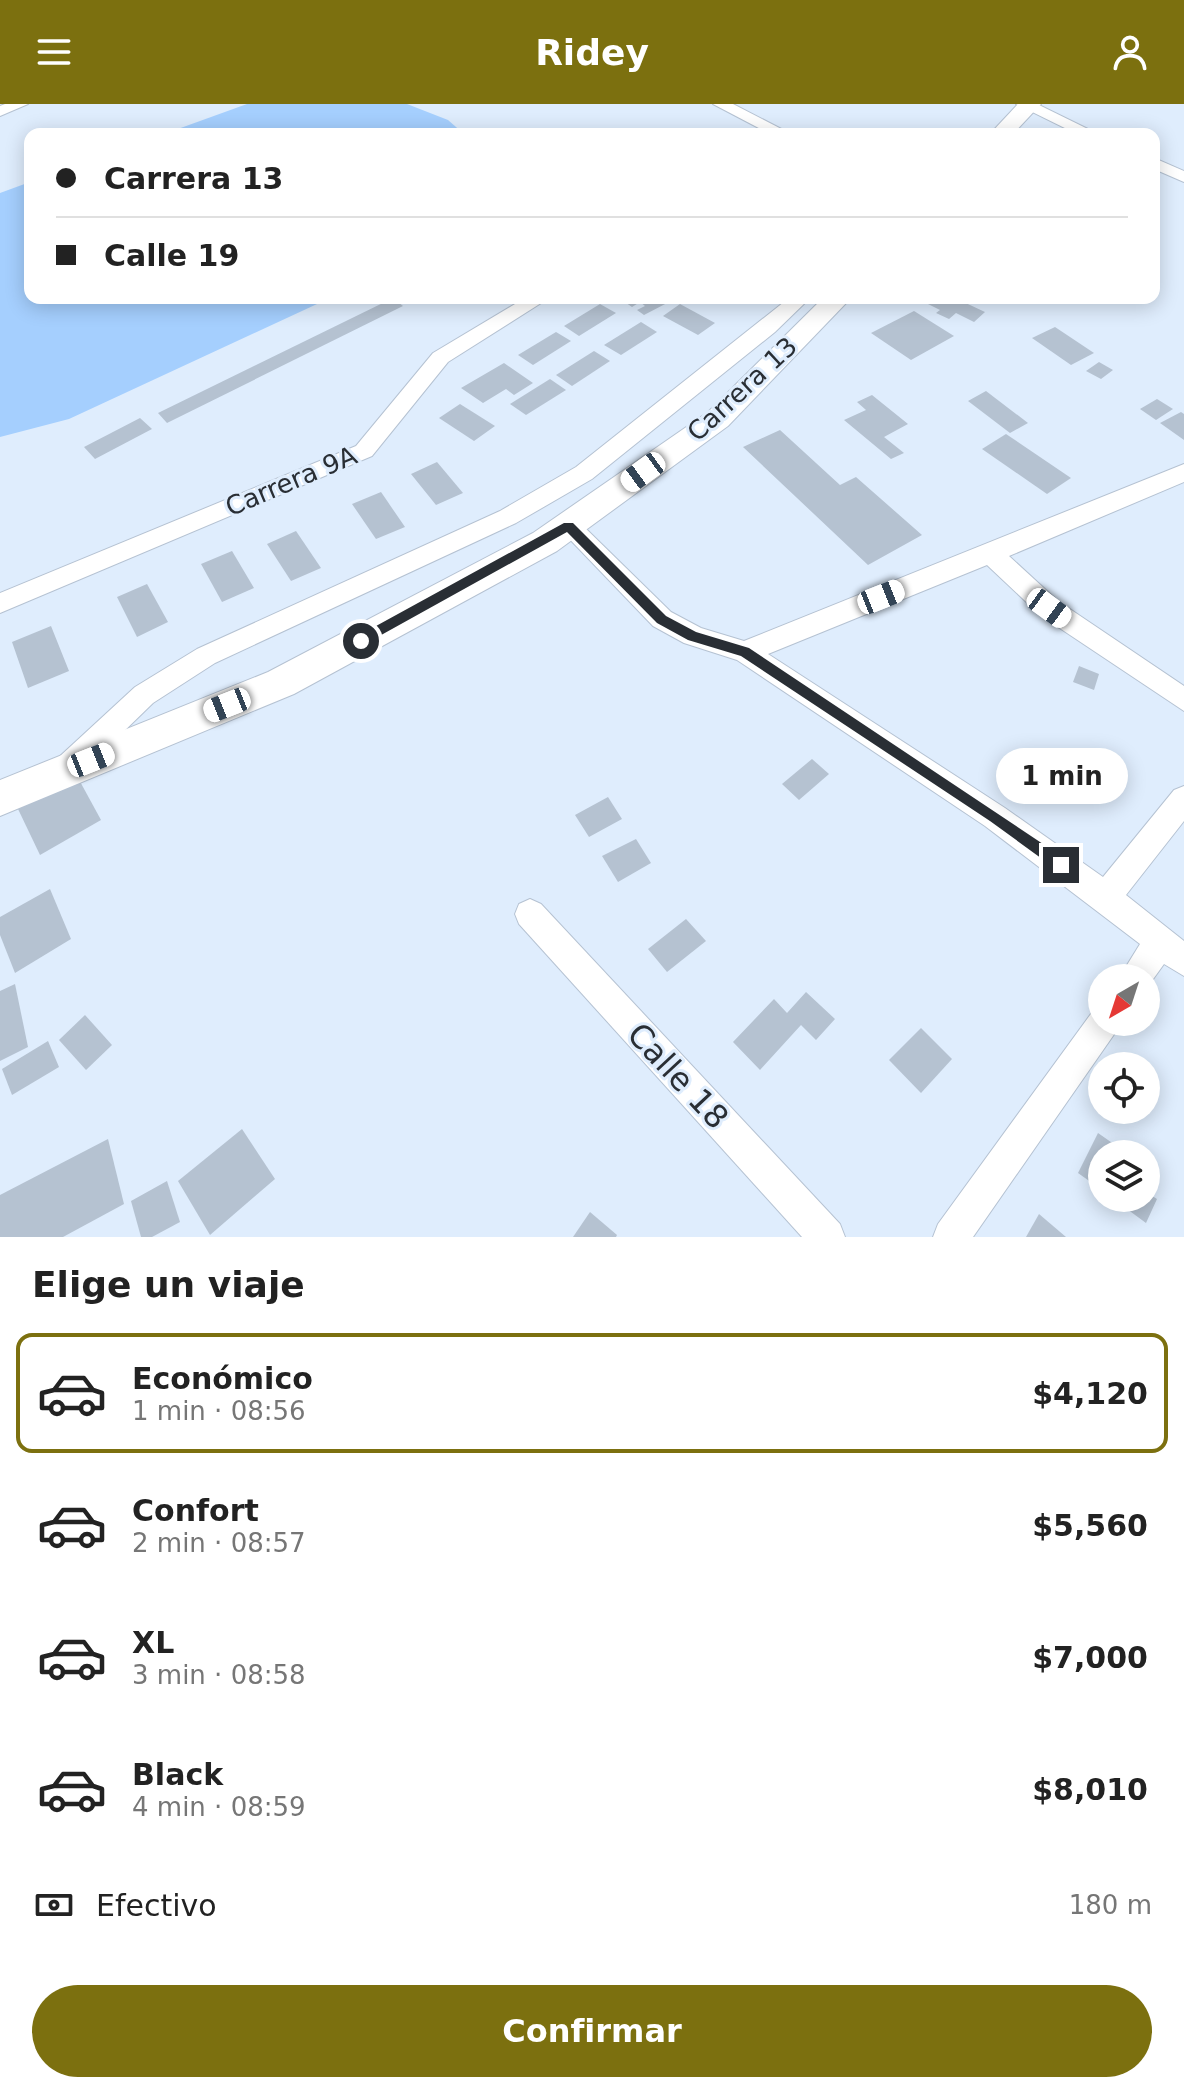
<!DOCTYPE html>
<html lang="es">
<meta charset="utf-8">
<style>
:root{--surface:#fff;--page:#f2f2f2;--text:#222;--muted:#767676;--line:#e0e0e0;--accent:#7c700f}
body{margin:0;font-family:"DejaVu Sans",sans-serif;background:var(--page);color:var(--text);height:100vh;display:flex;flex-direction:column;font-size:30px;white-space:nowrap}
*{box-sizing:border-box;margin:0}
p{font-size:26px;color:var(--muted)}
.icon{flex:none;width:44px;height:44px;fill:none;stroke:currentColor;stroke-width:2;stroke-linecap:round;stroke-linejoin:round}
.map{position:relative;height:1133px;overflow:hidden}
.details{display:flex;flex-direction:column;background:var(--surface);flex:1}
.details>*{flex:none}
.top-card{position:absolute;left:24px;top:24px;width:1136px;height:176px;border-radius:16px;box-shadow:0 4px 20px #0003;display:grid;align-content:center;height:176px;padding:0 32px;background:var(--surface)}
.needle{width:52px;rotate:219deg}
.tools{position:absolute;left:1088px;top:860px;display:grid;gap:16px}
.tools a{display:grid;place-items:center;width:72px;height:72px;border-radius:50%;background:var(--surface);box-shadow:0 4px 20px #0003;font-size:40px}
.end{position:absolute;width:36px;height:36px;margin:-18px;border:10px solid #292e34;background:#fff;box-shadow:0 0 0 4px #fff}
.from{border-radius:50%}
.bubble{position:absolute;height:56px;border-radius:28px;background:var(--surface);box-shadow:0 4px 20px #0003;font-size:26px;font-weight:600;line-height:56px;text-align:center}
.car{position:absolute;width:24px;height:48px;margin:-24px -12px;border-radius:10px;box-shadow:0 0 6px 2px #0007;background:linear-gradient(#fff 24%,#345 0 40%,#fff 0 76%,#345 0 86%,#fff 0)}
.top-card b{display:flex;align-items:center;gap:28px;height:76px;font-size:30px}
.top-card b+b{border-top:2px solid var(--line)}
.top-card i{width:20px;height:20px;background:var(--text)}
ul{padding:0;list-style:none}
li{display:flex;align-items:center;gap:24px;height:120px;margin:0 16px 12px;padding:0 16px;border:4px solid transparent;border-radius:16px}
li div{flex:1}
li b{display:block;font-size:30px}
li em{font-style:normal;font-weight:600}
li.active{border-color:var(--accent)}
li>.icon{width:72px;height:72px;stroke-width:1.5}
h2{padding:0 32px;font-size:36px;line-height:96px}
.pay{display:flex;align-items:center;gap:20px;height:88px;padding:0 32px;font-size:30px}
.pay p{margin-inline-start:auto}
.action{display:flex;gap:16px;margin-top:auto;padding:16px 32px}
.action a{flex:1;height:92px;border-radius:48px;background:var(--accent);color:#fff;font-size:32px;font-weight:600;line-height:92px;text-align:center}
header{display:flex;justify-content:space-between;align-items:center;height:104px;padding:0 32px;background:var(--accent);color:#fff;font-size:36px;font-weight:600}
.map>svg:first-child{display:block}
.green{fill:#a5cffe}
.building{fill:#b5c2d1}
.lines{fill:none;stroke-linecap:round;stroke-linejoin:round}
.street-casing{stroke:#b5c2d2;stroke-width:2}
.secondary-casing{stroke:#b5c2d2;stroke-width:2}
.street{fill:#fff;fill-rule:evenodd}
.secondary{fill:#fff;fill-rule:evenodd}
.route{fill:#292e34}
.labels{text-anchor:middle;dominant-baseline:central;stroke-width:6;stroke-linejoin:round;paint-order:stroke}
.street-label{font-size:26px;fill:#292e34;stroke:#dfedfd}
.near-street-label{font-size:32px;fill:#292e34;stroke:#dfedfd}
</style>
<header><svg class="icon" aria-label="menu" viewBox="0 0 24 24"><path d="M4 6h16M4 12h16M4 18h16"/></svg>Ridey<svg class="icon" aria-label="person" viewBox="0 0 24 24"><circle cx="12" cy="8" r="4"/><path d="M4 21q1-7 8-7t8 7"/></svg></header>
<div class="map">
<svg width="1184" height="1133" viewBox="0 0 1184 1133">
<rect width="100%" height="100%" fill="#dfedfd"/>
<g class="green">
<path d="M247,0h160l41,16 16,14h-300z"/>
<path d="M30,78v116h300l-261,121 -69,18v-244z"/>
</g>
<g class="building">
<path d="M393,194l10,8 -236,117 -9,-10z"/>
<path d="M619,194h45l5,4 -25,13 -7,-5 8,-4 -5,-4 -8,5z"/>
<path d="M916,194h39l30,14 -11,10 -18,-9 -7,6 -13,-6 4,-3z"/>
<path d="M600,200l16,9 -37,23 -15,-10z"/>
<path d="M680,200l35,19 -17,12 -35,-19z"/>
<path d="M914,207l40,25 -43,24 -40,-27z"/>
<path d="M641,218l16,10 -36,23 -17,-10z"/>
<path d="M1055,223l39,26 -23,12 -39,-27z"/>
<path d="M556,228l15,9 -38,24 -15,-10z"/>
<path d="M594,247l16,10 -38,25 -16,-11z"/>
<path d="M1099,258l14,8 -12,9 -15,-8z"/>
<path d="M504,259l29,20 -19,12 -8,-6 -23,14 -22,-15z"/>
<path d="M550,275l16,11 -40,25 -16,-11z"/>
<path d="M986,287l42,32 -18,10 -42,-32z"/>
<path d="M872,291l36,29 -24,13 20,16 -13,6 -47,-39 22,-10 -9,-8z"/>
<path d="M1157,295l16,10 -17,11 -16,-11z"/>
<path d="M460,300l35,22 -21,15 -35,-23z"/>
<path d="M1181,308l3,2v26l-24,-17z"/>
<path d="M140,314l12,11 -57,30 -11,-12z"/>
<path d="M780,326l60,55 16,-8 66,58 -54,30 -125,-118z"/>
<path d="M1006,330l65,44 -24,16 -65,-45z"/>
<path d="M437,358l26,31 -27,12 -25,-31z"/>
<path d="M381,388l24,35 -29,12 -24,-35z"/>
<path d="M296,427l25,37 -30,13 -24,-37z"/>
<path d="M232,447l22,37 -32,14 -21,-38z"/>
<path d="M147,480l21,38 -31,15 -20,-40z"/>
<path d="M51,522l18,45 -41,17 -16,-46z"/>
<path d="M1079,562l20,8 -5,16 -21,-8z"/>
<path d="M812,655l17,15 -30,26 -17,-16z"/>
<path d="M77,672l24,44 -61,35 -22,-46z"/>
<path d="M608,693l14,22 -33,18 -14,-22z"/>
<path d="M636,735l15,24 -33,19 -16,-26z"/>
<path d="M50,785l21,50 -56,34 -15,-38v-18z"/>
<path d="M686,815l20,22 -39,31 -19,-23z"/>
<path d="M15,880l13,63 -28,14v-70z"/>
<path d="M806,888l29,27 -19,21 -15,-15 -41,45 -27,-28 41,-43 13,14z"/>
<path d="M85,911l27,30 -26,25 -27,-30z"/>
<path d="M921,924l31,31 -31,34 -32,-33z"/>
<path d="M48,937l11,26 -47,28 -10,-26z"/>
<path d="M242,1025l33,50 -65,56 -32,-54z"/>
<path d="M1098,1029l30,21h-26v36l-24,-17z"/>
<path d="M108,1035l16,65 -61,33h-63v-42z"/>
<path d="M167,1077l13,41 -28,15h-11l-10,-36z"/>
<path d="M1146,1088l11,7 -11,24 -34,-25h34z"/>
<path d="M590,1108l27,23 -1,2h-43z"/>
<path d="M1039,1110l27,23h-40z"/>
</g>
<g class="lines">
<defs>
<g id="street">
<path d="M5,0h23l-28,12v-10z"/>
<path d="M713,0h20l58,30h-21z"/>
<path d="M1016,0h21l61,30h-21z"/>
<path d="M1154,54l30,13v11l-30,-13z"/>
<path d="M525,194h24l-101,64 -76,94 -372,157v-20l356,-147 77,-93z"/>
<path d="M789,194h21l-35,34 -183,147 -76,44 -301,140 -62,40 -75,73 -10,3 -10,-3 -4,-9 4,-9 77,-71 62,-38 303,-138 76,-44z"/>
<path d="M1184,360v18l-175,74 49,45 126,85v25l-144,-96 -53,-50 -219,89 237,154 98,69 71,-87 10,-4v35l-58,74 58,46v35l-20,-12 -18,25v-11h-27l21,-34 -155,-118 -248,-166 -53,-17 -31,-17 -96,-100 4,-6h16l94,92 30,16 43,13z"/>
<path d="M530,795l11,5 299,320 5,13h-43l-283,-313 -4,-10 4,-10z"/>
<path d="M1102,903v15h18l-5,11 -142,204h-40l5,-13 155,-213z"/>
</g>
<g id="secondary">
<path d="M1018,0h23l-28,30h-23z"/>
<path d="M823,194h28l-123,128 -171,125 -263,143 -294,122v-36l268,-108 265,-139 175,-121z"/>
</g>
</defs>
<use href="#street" class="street-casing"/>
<use href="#secondary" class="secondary-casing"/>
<use href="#street" class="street"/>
<use href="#secondary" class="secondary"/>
</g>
<path class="route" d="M564,419h9l93,93 30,16 53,16 318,212v9h-11l-66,-48 -249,-165 -53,-16 -31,-17 -90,-91 -202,112h-9v-7z"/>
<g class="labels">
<g class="street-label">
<text transform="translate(742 285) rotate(-43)">Carrera 13</text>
<text transform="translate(291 377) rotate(-23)">Carrera 9A</text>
</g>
<g class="near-street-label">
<text transform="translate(678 972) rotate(47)">Calle 18</text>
</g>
</g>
</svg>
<div class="tools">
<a><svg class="needle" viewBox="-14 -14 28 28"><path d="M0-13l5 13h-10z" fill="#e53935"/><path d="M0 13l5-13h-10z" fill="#767676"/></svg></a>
<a><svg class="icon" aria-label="locate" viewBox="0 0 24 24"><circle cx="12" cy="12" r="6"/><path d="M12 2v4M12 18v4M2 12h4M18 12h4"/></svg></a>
<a><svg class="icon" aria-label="layers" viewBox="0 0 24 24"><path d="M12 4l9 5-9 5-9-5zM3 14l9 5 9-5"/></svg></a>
</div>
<i class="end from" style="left:361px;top:537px"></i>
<i class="end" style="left:1061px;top:761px"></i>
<div class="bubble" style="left:996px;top:644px;width:132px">1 min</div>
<i class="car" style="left:643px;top:368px;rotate:234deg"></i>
<i class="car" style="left:881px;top:493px;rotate:68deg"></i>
<i class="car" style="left:1049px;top:504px;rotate:126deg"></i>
<i class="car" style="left:227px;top:601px;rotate:248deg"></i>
<i class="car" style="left:91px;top:656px;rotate:68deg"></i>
<div class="top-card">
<b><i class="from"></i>Carrera 13</b>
<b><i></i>Calle 19</b>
</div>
</div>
<section class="details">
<h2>Elige un viaje</h2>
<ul>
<li class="active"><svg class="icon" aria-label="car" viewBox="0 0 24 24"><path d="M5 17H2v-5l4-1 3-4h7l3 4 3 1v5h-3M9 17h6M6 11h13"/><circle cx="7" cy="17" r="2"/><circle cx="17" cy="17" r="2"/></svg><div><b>Económico</b><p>1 min · 08:56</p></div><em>$4,120</em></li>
<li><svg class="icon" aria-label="car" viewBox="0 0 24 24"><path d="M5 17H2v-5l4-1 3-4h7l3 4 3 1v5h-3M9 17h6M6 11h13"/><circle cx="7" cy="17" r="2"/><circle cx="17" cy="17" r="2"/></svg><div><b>Confort</b><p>2 min · 08:57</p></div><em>$5,560</em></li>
<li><svg class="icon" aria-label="car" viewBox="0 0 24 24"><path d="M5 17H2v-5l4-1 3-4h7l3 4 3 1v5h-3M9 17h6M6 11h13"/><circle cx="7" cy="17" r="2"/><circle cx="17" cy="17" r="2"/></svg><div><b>XL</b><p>3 min · 08:58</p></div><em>$7,000</em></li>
<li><svg class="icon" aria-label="car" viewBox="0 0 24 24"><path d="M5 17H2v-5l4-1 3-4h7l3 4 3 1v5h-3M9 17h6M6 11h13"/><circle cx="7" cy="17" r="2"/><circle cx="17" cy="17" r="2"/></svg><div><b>Black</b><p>4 min · 08:59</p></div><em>$8,010</em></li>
</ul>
<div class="pay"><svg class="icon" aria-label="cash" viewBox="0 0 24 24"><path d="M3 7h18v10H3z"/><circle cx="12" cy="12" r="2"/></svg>Efectivo<p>180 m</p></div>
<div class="action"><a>Confirmar</a></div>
</section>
